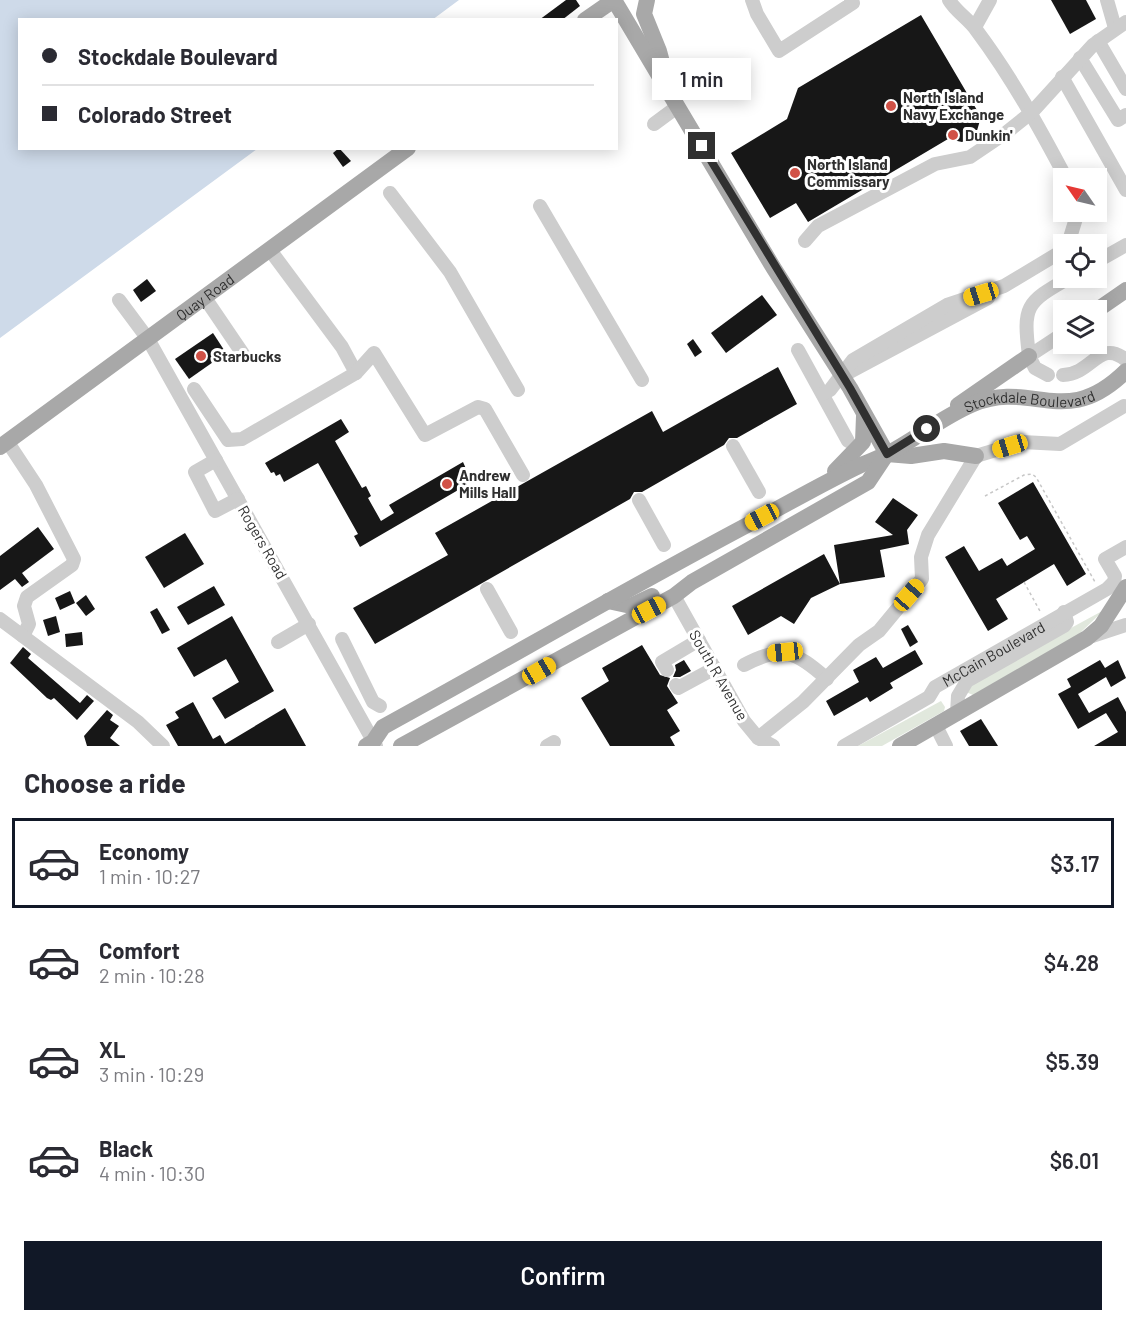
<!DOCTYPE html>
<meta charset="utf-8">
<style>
:root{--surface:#fff;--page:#f2f2f3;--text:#2b2b33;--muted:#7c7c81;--line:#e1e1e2;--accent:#111827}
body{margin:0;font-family:Barlow,sans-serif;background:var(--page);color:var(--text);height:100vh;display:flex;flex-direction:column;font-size:22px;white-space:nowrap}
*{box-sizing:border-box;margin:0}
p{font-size:20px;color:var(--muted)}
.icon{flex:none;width:33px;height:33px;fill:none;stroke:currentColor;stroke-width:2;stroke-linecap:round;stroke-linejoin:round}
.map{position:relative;height:746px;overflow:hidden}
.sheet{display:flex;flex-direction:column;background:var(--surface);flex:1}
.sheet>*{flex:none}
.guide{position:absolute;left:18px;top:18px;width:600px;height:132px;border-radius:0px;box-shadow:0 3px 15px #0003;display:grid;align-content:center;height:132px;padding:0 24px;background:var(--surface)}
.needle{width:39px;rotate:304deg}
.buttons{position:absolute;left:1053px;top:168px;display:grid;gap:12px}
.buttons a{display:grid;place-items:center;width:54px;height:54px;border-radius:0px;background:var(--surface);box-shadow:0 3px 15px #0003;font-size:30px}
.end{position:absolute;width:27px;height:27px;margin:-14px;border:8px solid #303030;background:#fff;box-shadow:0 0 0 3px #fff}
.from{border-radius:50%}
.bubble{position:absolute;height:42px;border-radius:0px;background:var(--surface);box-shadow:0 3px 15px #0003;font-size:20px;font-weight:600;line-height:42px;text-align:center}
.car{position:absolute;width:18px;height:36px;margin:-18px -9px;border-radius:8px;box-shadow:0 0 4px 2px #0007;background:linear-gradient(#f5c518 24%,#345 0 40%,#f5c518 0 76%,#345 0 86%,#f5c518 0)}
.guide b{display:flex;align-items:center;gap:21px;height:57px;font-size:22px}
.guide b+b{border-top:2px solid var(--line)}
.guide i{width:15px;height:15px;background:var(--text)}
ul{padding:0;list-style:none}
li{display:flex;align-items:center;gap:18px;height:90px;margin:0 12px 9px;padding:0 12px;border:3px solid transparent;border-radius:0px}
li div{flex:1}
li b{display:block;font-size:22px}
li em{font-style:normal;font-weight:600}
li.current{border-color:var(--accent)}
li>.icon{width:54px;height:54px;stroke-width:1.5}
h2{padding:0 24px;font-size:27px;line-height:72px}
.primary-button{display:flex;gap:12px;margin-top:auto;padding:12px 24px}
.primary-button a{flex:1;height:69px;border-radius:0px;background:var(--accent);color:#fff;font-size:24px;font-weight:600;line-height:69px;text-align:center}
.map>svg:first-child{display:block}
.green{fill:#e1e8dd}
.water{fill:#cedae9}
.building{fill:#171717}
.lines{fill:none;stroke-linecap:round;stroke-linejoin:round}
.path{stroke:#c7c7c7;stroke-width:1.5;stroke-dasharray:3 3;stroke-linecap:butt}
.minor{stroke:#cdcdcd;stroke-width:14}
.major{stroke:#a8a8a8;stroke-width:16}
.route{stroke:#303030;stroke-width:8}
.poi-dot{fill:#d15247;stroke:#fff;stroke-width:2}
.labels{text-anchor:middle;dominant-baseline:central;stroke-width:6;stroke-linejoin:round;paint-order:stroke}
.poi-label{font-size:15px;font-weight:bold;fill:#303030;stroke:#fff;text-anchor:start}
.street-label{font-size:15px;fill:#303030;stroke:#fff}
</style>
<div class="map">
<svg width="1126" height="746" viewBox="0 0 1126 746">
<rect width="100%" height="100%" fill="#fff"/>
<g class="green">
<path d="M1104,610l-25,24 -106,61 -7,-3 2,-8z"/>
<path d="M941,701l4,6 -1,4 -62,35h-24z"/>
</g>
<path class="water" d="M0,0h459l-27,20h-412v128l237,1 -257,189z"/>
<g class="building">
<path d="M566,0h10l4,6 -18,14h-23z"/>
<path d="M1051,0h35l10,19 -26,15z"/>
<path d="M921,15l60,102 -5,17 -14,8 -14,-3 -140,83 -12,-19 -26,15 -39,-65 56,-34 11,-31z"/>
<path d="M339,148l12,13 -8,6 -10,-14z"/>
<path d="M147,279l9,12 -15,11 -8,-12z"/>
<path d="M762,295l15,20 -51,38 -15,-20z"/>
<path d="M213,333l13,20 -37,26 -14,-20z"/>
<path d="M693,339l9,13 -7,5 -8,-13z"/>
<path d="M778,367l19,37 -60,34h-8l-5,7 -82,47h-8l-4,7 -255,145 -22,-36 95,-53 -13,-22 217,-122 11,21z"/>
<path d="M341,419l8,13 -14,9 27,47 4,-2 5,10 -3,2 13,23 13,-8 -5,-8 74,-43 9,20 -112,65 -6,-11 4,-2 -40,-71 -34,19 -4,-8 -4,2 -2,-4 -3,1 -6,-10z"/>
<path d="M1033,482l53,92 -19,12 -13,-22 -58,35 12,20 -20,12 -43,-74 19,-11 15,25 23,-13 5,8 28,-17 -8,-13 -7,4 -22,-37z"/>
<path d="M893,498l25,17 -11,15 2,14 -29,6 5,27 -45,7 -29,14 -17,26 -13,-8 -33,19 -16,-29 92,-52 16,30 -6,-39 59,-10 -18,-13z"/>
<path d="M38,527l16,22 -32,24 7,9 -7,5 -7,-8 -15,11v-34z"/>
<path d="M185,533l19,31 -40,24 -19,-31z"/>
<path d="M214,586l11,19 -37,20 -11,-18z"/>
<path d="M70,591l5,12 -15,7 -5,-12z"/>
<path d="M86,595l9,14 -9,7 -10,-13z"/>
<path d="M157,608l13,22 -8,4 -12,-22z"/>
<path d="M56,616l4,16 -12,4 -5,-16z"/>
<path d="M232,616l42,75 -49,28 -13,-21 27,-16 -13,-23 -32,18 -17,-29z"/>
<path d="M908,625l10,17 -8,5 -9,-18z"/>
<path d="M82,632l1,13 -17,2 -1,-13z"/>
<path d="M642,645l18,30 10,3 -3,8 11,17 -11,7 13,21 -10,6 5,9h-65l-29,-48 28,-17 -7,-13z"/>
<path d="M23,647l8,7 -3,4 52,45 7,-8 7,6 -17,19 -23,-22 -3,2 -4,-2 -37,-35z"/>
<path d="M915,650l8,14 -33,19 3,5 -23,14 -3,-5 -33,19 -8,-15 33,-19 -6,-12 23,-13 7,11z"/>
<path d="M684,660l7,11 -11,6h-7l3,-7 -1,-5z"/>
<path d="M1100,660l5,8 13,-8 8,18 -15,9 -5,-10 -28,17 11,19 29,-16 8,15v34h-32l24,-14 -12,-19 -28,16 -20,-35 13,-7 -4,-8z"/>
<path d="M193,702l20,37 7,-4 5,9 60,-36 21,38h-128l-12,-21 13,-7 -4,-6z"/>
<path d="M107,710l6,5 -3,5 9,6 -9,12 10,8h-33l-3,-10z"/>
<path d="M981,719l17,27h-29l-9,-15z"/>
</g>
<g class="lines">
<g class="path">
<path d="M985,496l39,-21 8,-1 4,3 59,105"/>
<path d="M1024,582l17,31"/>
</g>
<g class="minor">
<path d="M752,0l5,14 22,37 74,-48 -2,-3"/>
<path d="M949,0c7,12 20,19 28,31 35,47 62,96 89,147"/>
<path d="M1107,0l8,28"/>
<path d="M975,27l15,-27"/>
<path d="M1098,41l28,48"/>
<path d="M1080,58l38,62 8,-5"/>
<path d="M1062,77l64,113"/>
<path d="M654,124l23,-17"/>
<path d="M390,193l60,79 68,118"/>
<path d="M540,206l102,174"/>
<path d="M805,241l13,-15 117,-62 35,-7 37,-25 25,-20 61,-67 33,-23"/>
<path d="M1068,244l10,-32"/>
<path d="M270,250l72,97 14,26"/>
<path d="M1096,262l30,-17"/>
<path d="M205,298l38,56"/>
<path d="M119,300l29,39 228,407"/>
<path d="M1064,333l-35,23c-6,-50 -4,-53 40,-78"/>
<path d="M798,350l50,91"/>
<path d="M1029,356l6,12 13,7"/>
<path d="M1063,375c30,-1 36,-37 63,-15"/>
<path d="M842,376l146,-78"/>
<path d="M194,389l34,51 14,-1 114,-66 18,-20 51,82 53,-28 7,2 38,66"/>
<path d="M823,394l7,-4 23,-30 94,-55 57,-19 60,-36"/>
<path d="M7,441l29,44 38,74 -2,6 -45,32 -3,9 5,18 -6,12"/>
<path d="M733,446l26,46"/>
<path d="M216,460l-21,12 20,39 23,-12"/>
<path d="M639,500l25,45"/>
<path d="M487,589l24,43"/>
<path d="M674,596l70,125 14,17 15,8"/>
<path d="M0,619l138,103 25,24"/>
<path d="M1089,637l37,-12"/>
<path d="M342,639l31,63 7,4"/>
<path d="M278,642l31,-18"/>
<path d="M744,665c38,-20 51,-14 83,14"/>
<path d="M667,670l-5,-8 37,-22"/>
<path d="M676,685l2,3 37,-20"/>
<path d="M957,714l1,-18 9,-15 97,-55 3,-4 -3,-10"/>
<path d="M936,726l10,20"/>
<path d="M758,738l45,-36 56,-57 20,-14 43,-52 -1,-22 7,-22 48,-79 46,-14 38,2 64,-38"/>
<path d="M547,746l7,-4"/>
<path id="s1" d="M844,746l85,-49 6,-10 172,-98 7,-7 1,-6 -10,-17 21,-12"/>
</g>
<g class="major">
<path d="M647,0l-3,14 15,37 7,26"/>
<path d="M585,20l29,-20 159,267 77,121 37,66"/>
<path d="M1100,308l26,-18"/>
<path d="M958,405l71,-49"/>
<path id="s2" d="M0,447l408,-299"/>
<path d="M887,454l24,2 33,-5 32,5"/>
<path d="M835,471l28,-29 1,-26"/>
<path d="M608,601l23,5 21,-10"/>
<path id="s3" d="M366,746l7,-4 10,-15c124,-68 245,-139 370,-205 36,-19 72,-40 108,-57 9,-4 18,-7 26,-11 29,-15 55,-37 86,-50 60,-25 92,27 153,-33"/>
<path d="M401,746l273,-150 18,-14 176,-100 18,-27"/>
<path d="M900,746l187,-108 14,-12 25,-39"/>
</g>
</g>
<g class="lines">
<path class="route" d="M702,146l148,242 37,66 40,-25"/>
</g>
<g class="poi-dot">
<circle cx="891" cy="106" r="6"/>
<circle cx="953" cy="135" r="6"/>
<circle cx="795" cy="173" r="6"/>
<circle cx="201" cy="356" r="6"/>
<circle cx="447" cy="484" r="6"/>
</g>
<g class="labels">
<g class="poi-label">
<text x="903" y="97">North Island<tspan x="903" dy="17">Navy Exchange</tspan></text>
<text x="965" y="135">Dunkin'</text>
<text x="807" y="164">North Island<tspan x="807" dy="17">Commissary</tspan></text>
<text x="213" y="356">Starbucks</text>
<text x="459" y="475">Andrew<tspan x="459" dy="17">Mills Hall</tspan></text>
</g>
<g class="street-label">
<text stroke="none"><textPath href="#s2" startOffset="254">Quay Road</textPath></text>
<text stroke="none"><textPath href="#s3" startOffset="756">Stockdale Boulevard</textPath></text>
<text transform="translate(263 542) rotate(60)">Rogers Road</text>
<text stroke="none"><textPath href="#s1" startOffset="177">McCain Boulevard</textPath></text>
<text transform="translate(719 675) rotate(60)">South R Avenue</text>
</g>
</g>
</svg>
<div class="buttons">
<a><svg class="needle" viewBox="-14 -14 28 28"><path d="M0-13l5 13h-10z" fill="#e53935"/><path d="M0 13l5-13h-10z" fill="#7c7c81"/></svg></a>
<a><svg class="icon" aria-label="locate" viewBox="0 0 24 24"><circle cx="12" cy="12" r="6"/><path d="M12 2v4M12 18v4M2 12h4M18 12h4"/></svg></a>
<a><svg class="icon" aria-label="layers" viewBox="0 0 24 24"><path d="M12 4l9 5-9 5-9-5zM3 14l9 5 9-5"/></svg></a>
</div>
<i class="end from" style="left:927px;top:429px"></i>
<i class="end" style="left:702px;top:146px"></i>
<div class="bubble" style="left:652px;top:58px;width:99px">1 min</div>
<i class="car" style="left:981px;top:294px;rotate:253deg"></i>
<i class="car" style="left:1010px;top:446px;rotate:253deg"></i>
<i class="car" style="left:762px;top:517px;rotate:242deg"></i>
<i class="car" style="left:909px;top:595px;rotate:41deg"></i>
<i class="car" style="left:649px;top:610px;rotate:62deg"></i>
<i class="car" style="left:785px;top:652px;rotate:264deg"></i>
<i class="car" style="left:539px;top:671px;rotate:60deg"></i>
<div class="guide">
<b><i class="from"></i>Stockdale Boulevard</b>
<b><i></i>Colorado Street</b>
</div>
</div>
<section class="sheet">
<h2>Choose a ride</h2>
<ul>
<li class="current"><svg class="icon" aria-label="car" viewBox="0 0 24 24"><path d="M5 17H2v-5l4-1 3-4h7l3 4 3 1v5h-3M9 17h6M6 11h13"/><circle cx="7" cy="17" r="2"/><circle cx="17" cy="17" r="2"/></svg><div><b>Economy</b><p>1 min · 10:27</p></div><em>$3.17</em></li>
<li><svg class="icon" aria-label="car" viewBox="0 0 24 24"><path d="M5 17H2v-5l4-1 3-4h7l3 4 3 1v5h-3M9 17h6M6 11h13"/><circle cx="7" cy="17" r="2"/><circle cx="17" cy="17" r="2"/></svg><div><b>Comfort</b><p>2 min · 10:28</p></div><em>$4.28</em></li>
<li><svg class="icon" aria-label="car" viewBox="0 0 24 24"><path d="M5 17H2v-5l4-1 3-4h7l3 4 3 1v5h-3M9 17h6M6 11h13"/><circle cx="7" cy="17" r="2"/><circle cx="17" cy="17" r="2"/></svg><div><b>XL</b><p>3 min · 10:29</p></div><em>$5.39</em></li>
<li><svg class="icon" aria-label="car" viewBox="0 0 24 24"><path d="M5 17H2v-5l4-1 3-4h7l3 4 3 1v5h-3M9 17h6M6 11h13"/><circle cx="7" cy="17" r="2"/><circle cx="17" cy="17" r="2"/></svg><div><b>Black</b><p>4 min · 10:30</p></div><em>$6.01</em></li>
</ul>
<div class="primary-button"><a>Confirm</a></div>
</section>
